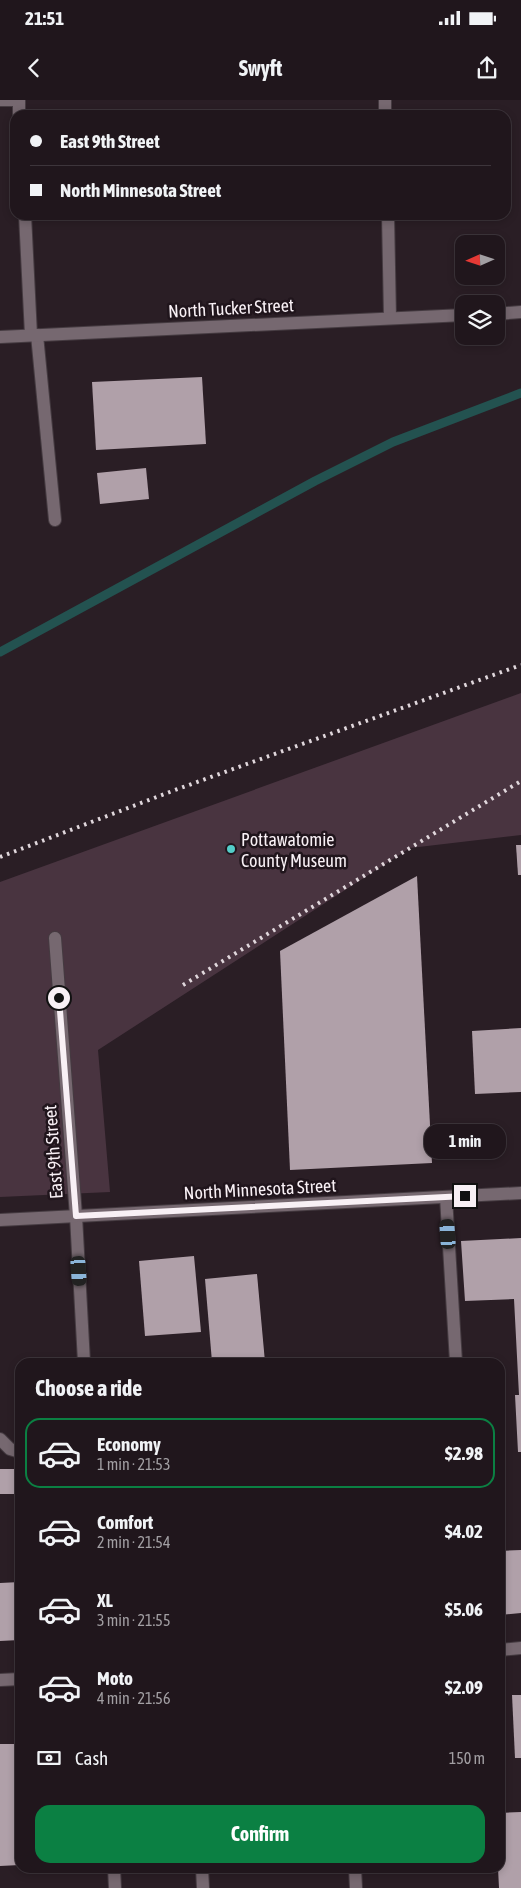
<!DOCTYPE html>
<meta charset="utf-8">
<style>
:root{--surface:#20161c;--page:#281f25;--text:#f1f3f6;--muted:#a29fa3;--line:#3d353b;--accent:#0b8043}
body{margin:0;font-family:"Asap Condensed",sans-serif;background:var(--page);color:var(--text);height:100vh;display:flex;flex-direction:column;font-size:19px;white-space:nowrap}
*{box-sizing:border-box;margin:0}
p{font-size:16px;color:var(--muted)}
.icon{flex:none;width:28px;height:28px;fill:none;stroke:currentColor;stroke-width:2;stroke-linecap:round;stroke-linejoin:round}
.map{position:relative;flex:1;overflow:hidden}
.side{position:absolute;left:15px;top:1258px;width:490px;height:515px;display:flex;flex-direction:column;background:var(--surface);border-radius:15px;box-shadow:0 2px 8px #0003,0 0 0 1px var(--line)}
.side>*{flex:none}
.guide{position:absolute;left:10px;top:10px;width:501px;height:110px;border-radius:15px;box-shadow:0 2px 8px #0003,0 0 0 1px var(--line);display:grid;align-content:center;height:110px;padding:0 20px;background:var(--surface)}
.needle{width:32px;rotate:267deg}
.fabs{position:absolute;left:455px;top:135px;display:grid;gap:10px}
.fabs a{display:grid;place-items:center;width:50px;height:50px;border-radius:10px;background:var(--surface);box-shadow:0 2px 8px #0003,0 0 0 1px var(--line);font-size:25px}
.end{position:absolute;width:22px;height:22px;margin:-11px;border:6px solid #f8f0f5;background:#111;box-shadow:0 0 0 2px #111}
.from{border-radius:50%}
.bubble{position:absolute;height:35px;border-radius:15px;background:var(--surface);box-shadow:0 2px 8px #0003,0 0 0 1px var(--line);font-size:16px;font-weight:700;line-height:35px;text-align:center}
.car{position:absolute;width:15px;height:30px;margin:-15px -8px;border-radius:6px;box-shadow:0 0 4px 1px #0007;background:linear-gradient(#222 24%,#8ab4d8 0 40%,#222 0 76%,#8ab4d8 0 86%,#222 0)}
.guide b{display:flex;align-items:center;gap:18px;height:48px;font-size:19px}
.guide b+b{border-top:1px solid var(--line)}
.guide i{width:12px;height:12px;background:var(--text)}
ul{padding:0;list-style:none}
li{display:flex;align-items:center;gap:15px;height:70px;margin:0 10px 8px;padding:0 10px;border:2px solid transparent;border-radius:15px}
li div{flex:1}
li b{display:block;font-size:19px}
li em{font-style:normal;font-weight:700}
li.current{border-color:var(--accent)}
li>.icon{width:45px;height:45px;stroke-width:1.5}
h2{padding:0 20px;font-size:22px;line-height:60px}
.pay{display:flex;align-items:center;gap:12px;height:55px;padding:0 20px;font-size:19px}
.pay p{margin-inline-start:auto}
.cta{display:flex;gap:10px;margin-top:auto;padding:10px 20px}
.cta a{flex:1;height:58px;border-radius:15px;background:var(--accent);color:#fff;font-size:20px;font-weight:700;line-height:58px;text-align:center}
.status{display:flex;justify-content:space-between;align-items:center;height:35px;padding:0 25px;background:var(--surface);direction:ltr}
.status svg{height:14px;fill:currentColor}
header{display:flex;justify-content:space-between;align-items:center;height:65px;padding:0 20px;background:var(--surface);font-size:22px;font-weight:700}
.map>svg:first-child{display:block}
.green{fill:#493440}
.lines{fill:none;stroke-linecap:round;stroke-linejoin:round}
.stream{stroke:#235250;stroke-width:9}
.building{fill:#b0a0a9}
.minor-casing{stroke:#453b41;stroke-width:14}
.minor{stroke:#766870;stroke-width:12}
.rail{stroke:#e0d7dc;stroke-width:4;stroke-dasharray:2.5 5;stroke-linecap:butt}
.route{stroke:#f8f0f5;stroke-width:6}
.poi-dot{fill:#53cdc9;stroke:#20151c;stroke-width:2}
.labels{text-anchor:middle;dominant-baseline:central;stroke-width:5;stroke-linejoin:round;paint-order:stroke}
.street-label{font-size:18px;fill:#f8f0f5;stroke:#20151c}
.poi-label{font-size:18px;fill:#f8f0f5;stroke:#20151c;text-anchor:start}
</style>
<div class="status"><b>21:51</b><svg viewBox="0 0 49 12"><path d="M0 12V9h3v3zM5 12V6h3v6zM10 12V3h3v9zM15 12V0h3v12zM26 1h20v11H26zM47 4h2v5h-2z"/></svg></div>
<header><svg class="icon" aria-label="back" viewBox="0 0 24 24"><path d="M15 5l-7 7 7 7"/></svg>Swyft<svg class="icon" aria-label="share" viewBox="0 0 24 24"><path d="M12 15V3M7 8l5-5 5 5M5 13v7h14v-7"/></svg></header>
<div class="map">
<svg width="521" height="1788" viewBox="0 0 521 1788">
<rect width="100%" height="100%" fill="#2a1e25"/>
<path class="green" d="M521,593v142l-111,13 -312,202 12,142 -110,5v-315z"/>
<g class="lines">
<path class="stream" d="M0,552l315,-171 78,-39 128,-49"/>
</g>
<g class="building">
<path d="M202,277l4,67 -110,6 -4,-68z"/>
<path d="M146,368l3,31 -49,5 -3,-31z"/>
<path d="M516,745h5v30h-3z"/>
<path d="M417,776l15,287 -142,7 -10,-219z"/>
<path d="M521,928v64l-46,2 -3,-63z"/>
<path d="M521,1138v214h-3l-3,-57h4l-5,-96 -49,2 -4,-60z"/>
<path d="M194,1156l7,76 -56,4 -6,-75z"/>
<path d="M257,1174l8,88h-53l-7,-83z"/>
<rect x="0" y="1369" width="20" height="25"/>
<path d="M521,1450v63l-21,2v-64z"/>
<path d="M20,1482v58l-20,1v-58z"/>
<path d="M512,1595h9v63h-6z"/>
<path d="M0,1644h20v121l-20,1z"/>
<path d="M521,1712v76h-22l-1,-20h2v-55z"/>
</g>
<g class="lines">
<defs>
<g id="minor">
<path d="M0,0h19"/>
<path d="M19,0v15"/>
<path d="M385,0v15"/>
<path d="M25,115l6,120"/>
<path d="M388,115l2,103"/>
<path d="M496,214l25,-2"/>
<path d="M37,235l18,185"/>
<path d="M0,237l464,-22"/>
<path d="M55,838l21,278 8,146"/>
<path d="M446,1097l10,165"/>
<path d="M0,1120l521,-27"/>
<path d="M0,1339l10,10 10,3"/>
<path d="M500,1550l21,-2"/>
<path d="M0,1580l20,-1"/>
<path d="M114,1768l1,20"/>
<path d="M202,1768l1,20"/>
<path d="M355,1768l1,20"/>
</g>
</defs>
<use href="#minor" class="minor-casing"/>
<use href="#minor" class="minor"/>
<g class="rail">
<path d="M0,757l175,-67 346,-125"/>
<path d="M183,885l338,-204"/>
</g>
</g>
<g class="lines">
<path class="route" d="M59,898l17,218 389,-20"/>
</g>
<circle class="poi-dot" cx="231" cy="749" r="5"/>
<g class="labels">
<g class="street-label">
<text transform="translate(231 208) rotate(-3)">North Tucker Street</text>
<text transform="translate(53 1052) rotate(-94)">East 9th Street</text>
<text transform="translate(260 1089) rotate(-3)">North Minnesota Street</text>
</g>
<g class="poi-label">
<text x="241" y="739">Pottawatomie<tspan x="241" dy="21">County Museum</tspan></text>
</g>
</g>
</svg>
<div class="fabs">
<a><svg class="needle" viewBox="-14 -14 28 28"><path d="M0-13l5 13h-10z" fill="#e53935"/><path d="M0 13l5-13h-10z" fill="#a29fa3"/></svg></a>
<a><svg class="icon" aria-label="layers" viewBox="0 0 24 24"><path d="M12 4l9 5-9 5-9-5zM3 14l9 5 9-5"/></svg></a>
</div>
<i class="end from" style="left:59px;top:898px"></i>
<i class="end" style="left:465px;top:1096px"></i>
<div class="bubble" style="left:424px;top:1024px;width:82px">1 min</div>
<i class="car" style="left:448px;top:1134px;rotate:356deg"></i>
<i class="car" style="left:79px;top:1171px;rotate:176deg"></i>
<div class="guide">
<b><i class="from"></i>East 9th Street</b>
<b><i></i>North Minnesota Street</b>
</div>
<section class="side">
<h2>Choose a ride</h2>
<ul>
<li class="current"><svg class="icon" aria-label="car" viewBox="0 0 24 24"><path d="M5 17H2v-5l4-1 3-4h7l3 4 3 1v5h-3M9 17h6M6 11h13"/><circle cx="7" cy="17" r="2"/><circle cx="17" cy="17" r="2"/></svg><div><b>Economy</b><p>1 min · 21:53</p></div><em>$2.98</em></li>
<li><svg class="icon" aria-label="car" viewBox="0 0 24 24"><path d="M5 17H2v-5l4-1 3-4h7l3 4 3 1v5h-3M9 17h6M6 11h13"/><circle cx="7" cy="17" r="2"/><circle cx="17" cy="17" r="2"/></svg><div><b>Comfort</b><p>2 min · 21:54</p></div><em>$4.02</em></li>
<li><svg class="icon" aria-label="car" viewBox="0 0 24 24"><path d="M5 17H2v-5l4-1 3-4h7l3 4 3 1v5h-3M9 17h6M6 11h13"/><circle cx="7" cy="17" r="2"/><circle cx="17" cy="17" r="2"/></svg><div><b>XL</b><p>3 min · 21:55</p></div><em>$5.06</em></li>
<li><svg class="icon" aria-label="car" viewBox="0 0 24 24"><path d="M5 17H2v-5l4-1 3-4h7l3 4 3 1v5h-3M9 17h6M6 11h13"/><circle cx="7" cy="17" r="2"/><circle cx="17" cy="17" r="2"/></svg><div><b>Moto</b><p>4 min · 21:56</p></div><em>$2.09</em></li>
</ul>
<div class="pay"><svg class="icon" aria-label="cash" viewBox="0 0 24 24"><path d="M3 7h18v10H3z"/><circle cx="12" cy="12" r="2"/></svg>Cash<p>150 m</p></div>
<div class="cta"><a>Confirm</a></div>
</section>
</div>
